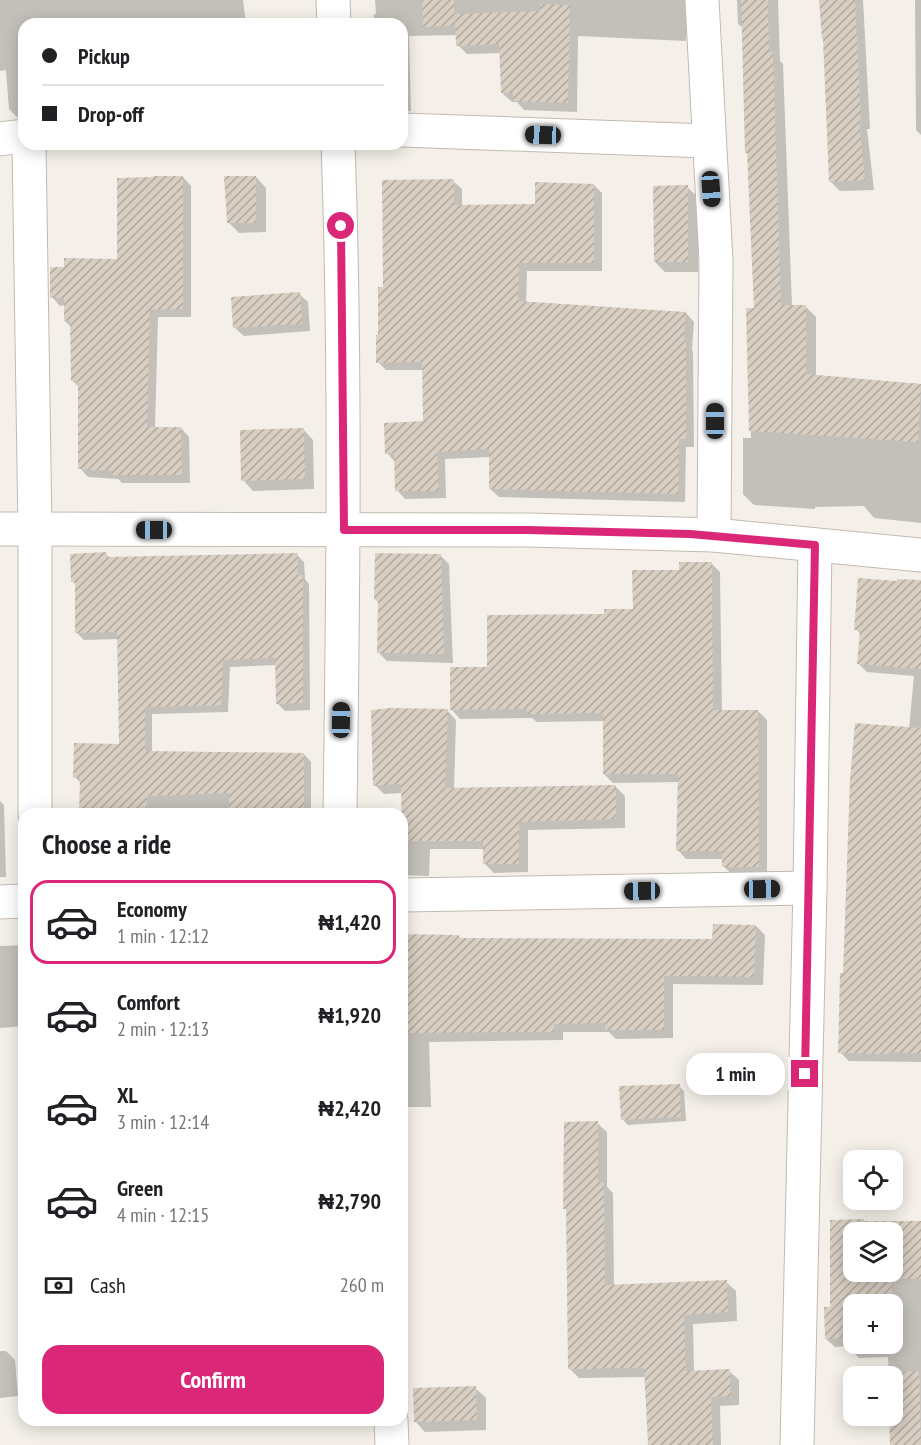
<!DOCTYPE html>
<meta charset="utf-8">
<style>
:root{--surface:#fff;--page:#f2f2f2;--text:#202124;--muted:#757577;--line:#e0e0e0;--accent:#db2777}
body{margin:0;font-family:"PT Sans Narrow",sans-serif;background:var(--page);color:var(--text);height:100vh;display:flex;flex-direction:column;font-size:22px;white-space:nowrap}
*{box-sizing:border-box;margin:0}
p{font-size:20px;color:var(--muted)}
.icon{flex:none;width:33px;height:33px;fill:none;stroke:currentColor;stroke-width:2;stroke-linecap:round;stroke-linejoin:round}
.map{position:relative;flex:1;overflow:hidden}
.details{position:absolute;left:18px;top:808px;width:390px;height:618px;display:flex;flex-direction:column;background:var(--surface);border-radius:18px;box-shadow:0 3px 15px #0003}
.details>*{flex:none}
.banner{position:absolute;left:18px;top:18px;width:390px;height:132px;border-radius:18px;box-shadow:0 3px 15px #0003;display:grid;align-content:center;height:132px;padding:0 24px;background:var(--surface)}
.controls{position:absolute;left:843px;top:1150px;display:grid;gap:12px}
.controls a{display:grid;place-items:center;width:60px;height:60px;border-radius:12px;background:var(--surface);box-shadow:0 3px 15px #0003;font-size:30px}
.end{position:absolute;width:27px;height:27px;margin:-14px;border:8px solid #db2777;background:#fff;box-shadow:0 0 0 3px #fff}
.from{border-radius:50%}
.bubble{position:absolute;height:42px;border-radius:18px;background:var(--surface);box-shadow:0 3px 15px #0003;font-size:20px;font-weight:800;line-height:42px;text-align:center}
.car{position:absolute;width:18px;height:36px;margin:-18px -9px;border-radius:8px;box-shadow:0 0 4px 2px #0007;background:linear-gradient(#222 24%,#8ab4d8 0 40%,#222 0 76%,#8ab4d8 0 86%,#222 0)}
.banner b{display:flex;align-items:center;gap:21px;height:57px;font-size:22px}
.banner b+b{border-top:2px solid var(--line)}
.banner i{width:15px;height:15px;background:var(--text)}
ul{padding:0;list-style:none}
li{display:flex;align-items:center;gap:18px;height:84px;margin:0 12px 9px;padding:0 12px;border:3px solid transparent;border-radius:18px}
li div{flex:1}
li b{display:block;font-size:22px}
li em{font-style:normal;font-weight:800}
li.selected{border-color:var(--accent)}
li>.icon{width:54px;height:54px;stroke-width:1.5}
h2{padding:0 24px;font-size:27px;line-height:72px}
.pay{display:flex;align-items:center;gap:15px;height:66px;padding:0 24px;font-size:22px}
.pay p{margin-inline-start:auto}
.action{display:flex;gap:12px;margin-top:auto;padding:12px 24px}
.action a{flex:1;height:69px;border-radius:18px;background:var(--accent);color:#fff;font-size:24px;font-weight:800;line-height:69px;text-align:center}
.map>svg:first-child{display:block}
.shadow{fill:#0003;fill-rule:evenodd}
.building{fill:url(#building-hatch);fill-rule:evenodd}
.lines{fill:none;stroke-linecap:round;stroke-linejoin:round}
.minor-casing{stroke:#c2baaf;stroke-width:35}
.minor{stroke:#fff;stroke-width:33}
.route{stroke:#db2777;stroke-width:8}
</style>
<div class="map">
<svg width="921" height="1445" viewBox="0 0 921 1445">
<defs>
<pattern id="building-hatch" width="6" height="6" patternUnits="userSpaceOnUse" patternTransform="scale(1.5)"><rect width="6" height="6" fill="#d8cec2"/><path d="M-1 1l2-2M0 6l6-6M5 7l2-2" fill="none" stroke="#b1a99f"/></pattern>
</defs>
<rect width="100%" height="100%" fill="#f4f0e9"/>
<g class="shadow">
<path d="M0,0h243l3,24h-222v96h-4l-11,-11 -3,-39 -6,1z"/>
<path d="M375,0h312l-1,41 -108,-5 -1,76 -53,-2 -7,-8h-5l-10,-9 -1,-40 -34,1 -9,-9v-10l-49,1 2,75 -9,1v-88h-28v-10h2z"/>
<path d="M737,0h41l2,61 3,3 9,242h13l11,11v60l105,7v139l-47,-5 -10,-12 -49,1v2l-61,-4 -11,-11v-56h8l-3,-129h8l-12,-280 -6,-5z"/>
<path d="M821,0h42l7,129h-3l7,61 -34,1 -10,-10 -5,-141z"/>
<path d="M915,0h6v135l-5,-5z"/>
<path d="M183,177l8,9v131h-33l-3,111h26l8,9 1,46h-68l-4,-4 -30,-2 -8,-9 -1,-81 -7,-7 -1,-53 -6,-6 1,-16 -6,1 -8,-9 14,-29 52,-8z"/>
<path d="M256,177l10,11v44l-27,1 -11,-11z"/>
<path d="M453,181l9,8v17h74l58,-21 8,8v78h-75l-1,32 160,10 8,9 -2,28 1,2 1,95h-8l-1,55 -186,-5 -9,-8 1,-32 -46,2 1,39 -41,1 -8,-9 -2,-28 -8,-9 38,-31 -1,-52h-38l-8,-8 6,-73z"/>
<path d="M687,187l11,10v75h-33l-10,-10z"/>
<path d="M299,294l9,8 2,29 -66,5 -9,-8z"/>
<path d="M303,429l10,11 1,49 -61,2 -10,-11z"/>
<path d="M106,554l4,5 187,-4 7,7 1,17 4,5 1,126 -25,1 -8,-8v-38l-47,2 -2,45 -76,2v38l152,2 7,8v52h-231l1,-31 -6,-6 45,-32 -1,-106 -35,1 -8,-8 1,-46 -5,-5z"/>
<path d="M440,555l9,9 4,99 -66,-2 -9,-9 1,-49 -4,-4z"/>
<path d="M711,563l9,9 2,139h36l9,9v155h-34l-9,-8v-8h-38l-8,-9 1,-68 -66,1 -9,-9v-53l-67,1 -5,-4 -72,1 -8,-9 36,-42 118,-53 28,-5 46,-39z"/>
<path d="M921,583v479l-72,-1 -9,-9 5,-78 64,-245 5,-53 -47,-4 -9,-9 3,-29 -5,-5z"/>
<path d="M447,710l9,10 -2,69 161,-3 10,10v32l-97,2v42l-34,1 -9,-9v-15h-55l-1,27 -27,-1v-82l-18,1 -9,-9z"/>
<path d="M0,801l4,4 2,72h-6z"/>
<path d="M756,926l9,9 -2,50 -90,-1v54l-57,1 -7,-7h-46v8l-134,2 2,65h-29v-171l57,1 2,2 253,2z"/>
<path d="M24,945v81l-24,2v-82z"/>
<path d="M679,1086l5,5 2,30 -58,4 -5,-5z"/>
<path d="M597,1123l10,9v55l6,6 1,93 112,-4 10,9 1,30 -44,3 1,48 35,-1 10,9v25l-19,1 1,39h-76h4l-3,-68 -67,1 -10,-10 -2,-158 -2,-2z"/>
<path d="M832,1221l89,1v223h-29l-2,-29h2v-39h-3l-1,-20 -29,1 -8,-8v-4l-16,1 -9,-8 6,-31zM854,1233h38v39h-38zM854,1305h38v39h-38z"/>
<path d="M0,1351h6l9,9 3,36 -18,2z"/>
<path d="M475,1388l11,10v32l-61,2 -10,-11z"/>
</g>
<g class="building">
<path d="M422,0h32l1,26 -32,1z"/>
<path d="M741,0h27l1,52h4l8,253h25v69l115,10 -3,58 -169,-11 -3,-123h8l-7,-155h-2z"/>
<path d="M819,0h36l6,120h-2l6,60 -36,2 -6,-143h-1z"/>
<path d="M541,4l29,1 -2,98 -55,-2v-8h-12l-2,-49 -43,2 -1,-32 85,-3z"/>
<path d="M153,176h30v133l-33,1 -3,117h34l1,48h-70v-4l-34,-2v-88h-7l-1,-60h-6v-23h-14v-31h14v-9l53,1v-81l36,-1z"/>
<path d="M224,176h32v47h-29z"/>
<path d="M454,179v26l81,-1v-22l59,2v79h-75l-1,38 168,11 -2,30h2v97h-7l-1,55 -189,-5v-40l-52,3 2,39h-44l-1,-38 -9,1 -1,-31 39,-2 -1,-59 -46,1v-28h2v-48h5l-1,-107z"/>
<path d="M688,185v77h-34l-1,-76z"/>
<path d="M300,292l2,31 -2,1 -67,4 -2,-31z"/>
<path d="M304,428l1,51 -64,2 -1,-51z"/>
<path d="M106,552l1,5 191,-4v22h5v128l-27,1 -1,-46 -52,2 -2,45 -76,2v44l159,2v61h-75v-21l-82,3 -1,18h-67l1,-36h-7l1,-35 45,1 -2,-112 -42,1v-51h-4l-1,-28z"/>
<path d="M375,553l66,1 3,100 -67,-1 1,-53 -4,-1z"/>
<path d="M679,562h33l1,148h45l1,157h-37v-16h-46l2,-77h-75v-61l-76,1v-5l-77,1v-43h37v-52l117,-1v-5h29l-1,-39h47z"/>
<path d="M858,578l39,3v-2l24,1v89l-64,-5 3,-34h-6z"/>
<path d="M390,708l58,1 -3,79 171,-3v34l-97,3v42h-36v-23h-81l-1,-57 -28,2 -2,-76z"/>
<path d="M855,723l66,5v326l-32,-2v2l-51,-1 2,-80h3l7,-193z"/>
<path d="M713,924l43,1 -2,52 -90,-1v54h-59v-7l-51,1v8l-152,1v-99l57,1v3l253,1z"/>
<path d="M680,1084l1,33 -60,3 -2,-34z"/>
<path d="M598,1121v61h6l1,103 122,-5 1,32 -44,3 2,56 44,-2 1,27 -20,1 2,48h-65l-4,-77 -76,1 -2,-160h-3l1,-87z"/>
<path d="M864,1219v2h57v58h-30l1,26h-38v39h38v-24l1,29 -44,2v-13l-24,1 -1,-32h6v-87zM854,1233h38v39h-38z"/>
<path d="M919,1371l2,74h-31l-1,-29h3v-39h-5v-5z"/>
<path d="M476,1386l1,34 -63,2 -1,-34z"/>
</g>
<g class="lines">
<defs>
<g id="minor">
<path d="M333,0l1,24"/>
<path d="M702,0l14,261 -2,274"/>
<path d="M402,130l306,11"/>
<path d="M0,139l24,-3"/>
<path d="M29,144l6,386v284"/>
<path d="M338,144c8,224 5,447 2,670"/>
<path d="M0,529l528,1 186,5 207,20"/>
<path d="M402,895l408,-7"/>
<path d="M0,902l24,-1"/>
<path d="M391,1420l1,25"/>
<path d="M797,1445l13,-557 5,-343"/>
</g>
</defs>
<use href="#minor" class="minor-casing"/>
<use href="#minor" class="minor"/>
</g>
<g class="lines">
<path class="route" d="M341,226l3,304h184l162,4 125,11 -10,529"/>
</g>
</svg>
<div class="controls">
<a><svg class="icon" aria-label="locate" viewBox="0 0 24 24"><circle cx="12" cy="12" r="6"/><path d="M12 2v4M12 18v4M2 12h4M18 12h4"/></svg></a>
<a><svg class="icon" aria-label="layers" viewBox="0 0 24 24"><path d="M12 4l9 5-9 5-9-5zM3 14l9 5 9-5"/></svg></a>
<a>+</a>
<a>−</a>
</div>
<i class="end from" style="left:341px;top:226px"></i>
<i class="end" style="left:805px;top:1074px"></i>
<div class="bubble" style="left:686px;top:1053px;width:99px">1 min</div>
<i class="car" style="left:543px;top:135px;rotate:272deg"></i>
<i class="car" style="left:711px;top:189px;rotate:176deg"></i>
<i class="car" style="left:715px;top:421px;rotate:0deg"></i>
<i class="car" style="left:154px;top:530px;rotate:270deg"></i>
<i class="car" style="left:341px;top:720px;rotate:1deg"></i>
<i class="car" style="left:762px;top:889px;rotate:89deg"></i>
<i class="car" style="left:642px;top:891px;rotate:269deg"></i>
<div class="banner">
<b><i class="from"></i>Pickup</b>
<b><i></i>Drop-off</b>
</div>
<section class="details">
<h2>Choose a ride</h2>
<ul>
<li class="selected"><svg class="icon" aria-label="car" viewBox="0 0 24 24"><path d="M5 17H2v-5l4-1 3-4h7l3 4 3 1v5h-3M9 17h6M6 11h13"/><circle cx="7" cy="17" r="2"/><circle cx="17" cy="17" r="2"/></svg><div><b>Economy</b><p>1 min · 12:12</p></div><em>₦1,420</em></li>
<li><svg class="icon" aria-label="car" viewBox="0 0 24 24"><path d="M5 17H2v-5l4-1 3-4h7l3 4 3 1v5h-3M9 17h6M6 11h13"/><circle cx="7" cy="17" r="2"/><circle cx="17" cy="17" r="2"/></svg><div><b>Comfort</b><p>2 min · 12:13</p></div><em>₦1,920</em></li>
<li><svg class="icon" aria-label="car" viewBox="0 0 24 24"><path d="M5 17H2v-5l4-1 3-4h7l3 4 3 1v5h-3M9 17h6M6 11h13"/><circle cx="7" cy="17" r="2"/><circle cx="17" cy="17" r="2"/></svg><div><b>XL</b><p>3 min · 12:14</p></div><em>₦2,420</em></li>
<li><svg class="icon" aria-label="car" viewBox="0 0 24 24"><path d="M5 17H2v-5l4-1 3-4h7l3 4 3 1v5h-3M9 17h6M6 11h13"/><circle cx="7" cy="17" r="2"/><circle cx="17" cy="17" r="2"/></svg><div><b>Green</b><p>4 min · 12:15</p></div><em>₦2,790</em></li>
</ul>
<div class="pay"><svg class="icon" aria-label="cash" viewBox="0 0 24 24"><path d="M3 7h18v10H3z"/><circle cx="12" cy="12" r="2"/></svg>Cash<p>260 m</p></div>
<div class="action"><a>Confirm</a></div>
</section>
</div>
